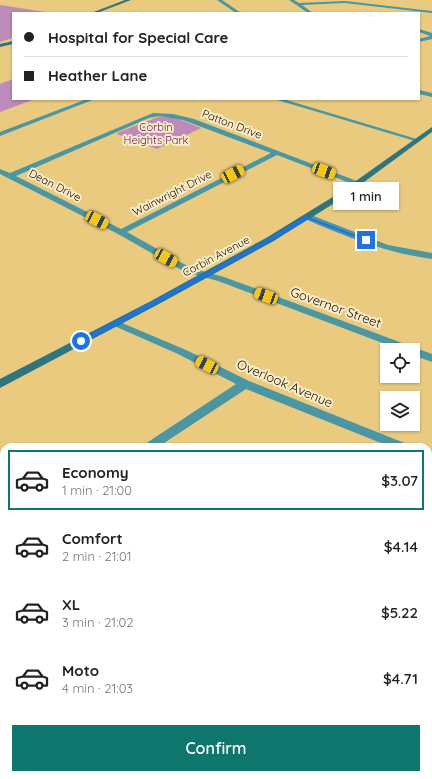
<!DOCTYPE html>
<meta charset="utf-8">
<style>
:root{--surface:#fff;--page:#f2f2f2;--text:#222;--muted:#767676;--line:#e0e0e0;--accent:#0f766e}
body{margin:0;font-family:Quicksand,sans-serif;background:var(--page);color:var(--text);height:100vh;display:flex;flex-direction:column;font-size:15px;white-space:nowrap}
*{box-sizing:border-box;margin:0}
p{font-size:13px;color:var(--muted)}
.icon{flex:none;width:22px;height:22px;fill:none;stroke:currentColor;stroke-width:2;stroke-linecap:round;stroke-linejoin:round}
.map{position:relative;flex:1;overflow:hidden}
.drawer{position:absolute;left:0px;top:443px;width:432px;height:336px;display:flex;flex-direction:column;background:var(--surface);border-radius:12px 12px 0 0;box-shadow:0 1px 3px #0004}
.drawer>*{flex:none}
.top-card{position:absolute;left:12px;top:12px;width:408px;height:88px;border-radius:0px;box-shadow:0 1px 3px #0004;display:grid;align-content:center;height:88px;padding:0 12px;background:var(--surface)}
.buttons{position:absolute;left:380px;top:343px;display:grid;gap:8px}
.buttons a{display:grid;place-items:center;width:40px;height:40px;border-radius:0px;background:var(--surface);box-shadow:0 1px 3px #0004;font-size:20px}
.end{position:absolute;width:18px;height:18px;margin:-9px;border:5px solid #1a73e8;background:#fff;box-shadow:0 0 0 2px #fff}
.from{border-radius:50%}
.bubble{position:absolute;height:28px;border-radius:0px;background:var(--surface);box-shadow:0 1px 3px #0004;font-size:13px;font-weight:600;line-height:28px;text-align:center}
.car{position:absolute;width:12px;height:24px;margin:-12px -6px;border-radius:5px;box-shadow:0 0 3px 1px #0007;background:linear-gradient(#f5c518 24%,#345 0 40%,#f5c518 0 76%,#345 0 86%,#f5c518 0)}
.top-card b{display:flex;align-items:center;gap:14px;height:38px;font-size:15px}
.top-card b+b{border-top:1px solid var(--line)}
.top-card i{width:10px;height:10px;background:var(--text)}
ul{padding:7px 0 0;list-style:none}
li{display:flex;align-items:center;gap:12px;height:60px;margin:0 8px 6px;padding:0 4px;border:2px solid transparent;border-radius:0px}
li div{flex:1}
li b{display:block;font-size:15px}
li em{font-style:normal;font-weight:600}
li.active{border-color:var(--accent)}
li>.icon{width:36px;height:36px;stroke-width:1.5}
.primary-button{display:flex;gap:8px;margin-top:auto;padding:8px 12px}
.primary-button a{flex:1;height:46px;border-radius:0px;background:var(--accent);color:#fff;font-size:16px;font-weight:600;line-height:46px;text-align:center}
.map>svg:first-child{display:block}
.green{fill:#be89bb}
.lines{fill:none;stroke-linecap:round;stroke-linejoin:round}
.minor{fill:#4a97a3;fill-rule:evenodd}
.secondary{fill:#2f757f;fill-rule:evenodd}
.route{fill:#1a73e8}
.labels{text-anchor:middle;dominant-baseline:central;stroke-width:4;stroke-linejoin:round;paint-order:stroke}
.far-street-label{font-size:11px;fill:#170e00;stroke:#fdedc9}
.far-park-label{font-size:11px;fill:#621562;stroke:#fdedc9}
.street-label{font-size:13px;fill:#170e00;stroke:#fdedc9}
</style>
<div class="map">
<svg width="432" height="779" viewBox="0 0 432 779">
<rect width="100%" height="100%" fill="#e9ca7f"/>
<g class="green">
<path d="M0,5l52,8h-39v25l-13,4z"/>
<path d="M13,79v20h22l-35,13v-28z"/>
<path d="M161,116l13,1 27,11 -44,21 -40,-15 2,-2z"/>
</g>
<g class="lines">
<g class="minor">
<path d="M217,0h5l19,13h-5z"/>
<path d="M289,0h5l5,3 46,-2 87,10v2l-87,-10 -43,2 11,8h-5z"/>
<path d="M419,29l13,4v6l-13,3v-3l11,-3 -11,-4z"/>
<path d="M419,90l13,3v4l-13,-3z"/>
<path d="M87,99h8l-95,37v-4z"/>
<path d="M274,99h9l137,41 -5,1z"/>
<path d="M153,113l20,1 21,5 168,64 -7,2 -78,-30 -150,77 64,36 33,9 208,77v8l-19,-7v-5h-12l-183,-69 -33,-9 -67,-38 -118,-60v-5l10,4zM160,116l23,4 88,33 -150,76 -105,-53 133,-58z"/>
<path d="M305,215h6l77,30 44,8v6c-45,-6 -86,-22 -127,-40z"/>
<path d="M115,320l71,30 63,31 158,63 2,3h-18l-145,-58 -88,58h-15l2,-3 91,-60 -58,-30 -66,-29 -2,-2z"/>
<path d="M428,453l4,2v10l-4,-1z"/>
<path d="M4,535v14l-4,1v-14z"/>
<rect x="428" y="712" width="4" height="16"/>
<path d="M85,775h18l-1,4h-18z"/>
</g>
<g class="secondary">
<path d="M125,0h6l-34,13h-6z"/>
<path d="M13,41v3l-13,3v-3z"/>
<path d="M432,127v5l-91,67 -69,43 -115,63 -157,83v-9l151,-78 115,-63 70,-43z"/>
</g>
</g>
<path class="route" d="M306,216l63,24 -4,1 -57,-22 -51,30 -174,94 -5,-2 176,-94z"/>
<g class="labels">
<g class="far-street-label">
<text transform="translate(232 124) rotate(21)">Patton Drive</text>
<text transform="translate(55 185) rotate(27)">Dean Drive</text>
<text transform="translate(172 193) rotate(-27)">Wainwright Drive</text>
<text transform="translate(216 256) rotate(-28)">Corbin Avenue</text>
</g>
<g class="far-park-label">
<text x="156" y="127">Corbin<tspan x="156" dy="13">Heights Park</tspan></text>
</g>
<g class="street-label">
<text transform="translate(336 307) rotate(20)">Governor Street</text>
<text transform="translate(285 383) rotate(23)">Overlook Avenue</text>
</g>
</g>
</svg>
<div class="buttons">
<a><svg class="icon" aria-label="locate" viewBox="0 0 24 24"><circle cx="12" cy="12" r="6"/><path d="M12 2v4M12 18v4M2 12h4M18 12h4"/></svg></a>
<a><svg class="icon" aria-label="layers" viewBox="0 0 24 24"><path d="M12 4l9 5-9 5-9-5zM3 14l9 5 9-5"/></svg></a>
</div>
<i class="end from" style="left:81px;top:341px"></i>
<i class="end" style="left:366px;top:240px"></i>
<div class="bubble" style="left:333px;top:182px;width:66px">1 min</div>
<i class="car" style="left:324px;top:171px;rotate:110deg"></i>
<i class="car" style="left:233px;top:174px;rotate:63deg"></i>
<i class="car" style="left:97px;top:220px;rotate:117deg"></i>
<i class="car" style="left:166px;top:258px;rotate:119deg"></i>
<i class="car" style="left:266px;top:296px;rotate:290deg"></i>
<i class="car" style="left:207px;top:365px;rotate:297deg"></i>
<div class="top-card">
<b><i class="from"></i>Hospital for Special Care</b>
<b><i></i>Heather Lane</b>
</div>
<section class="drawer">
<ul>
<li class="active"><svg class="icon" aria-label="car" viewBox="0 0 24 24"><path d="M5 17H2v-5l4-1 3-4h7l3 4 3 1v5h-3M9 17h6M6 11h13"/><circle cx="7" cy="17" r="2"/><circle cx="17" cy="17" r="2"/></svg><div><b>Economy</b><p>1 min · 21:00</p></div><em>$3.07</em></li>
<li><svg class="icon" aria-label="car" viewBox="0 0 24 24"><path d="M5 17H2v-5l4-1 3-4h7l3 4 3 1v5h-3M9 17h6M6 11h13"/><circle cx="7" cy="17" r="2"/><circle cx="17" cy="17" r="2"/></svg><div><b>Comfort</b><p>2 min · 21:01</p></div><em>$4.14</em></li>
<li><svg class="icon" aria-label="car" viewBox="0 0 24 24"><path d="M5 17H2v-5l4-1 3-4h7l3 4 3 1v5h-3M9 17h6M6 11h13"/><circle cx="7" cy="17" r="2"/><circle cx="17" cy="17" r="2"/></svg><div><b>XL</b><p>3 min · 21:02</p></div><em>$5.22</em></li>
<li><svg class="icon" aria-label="car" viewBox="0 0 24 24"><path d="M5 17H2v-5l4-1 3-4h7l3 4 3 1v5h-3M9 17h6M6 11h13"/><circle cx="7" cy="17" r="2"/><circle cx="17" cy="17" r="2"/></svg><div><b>Moto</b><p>4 min · 21:03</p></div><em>$4.71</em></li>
</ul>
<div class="primary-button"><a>Confirm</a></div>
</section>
</div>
